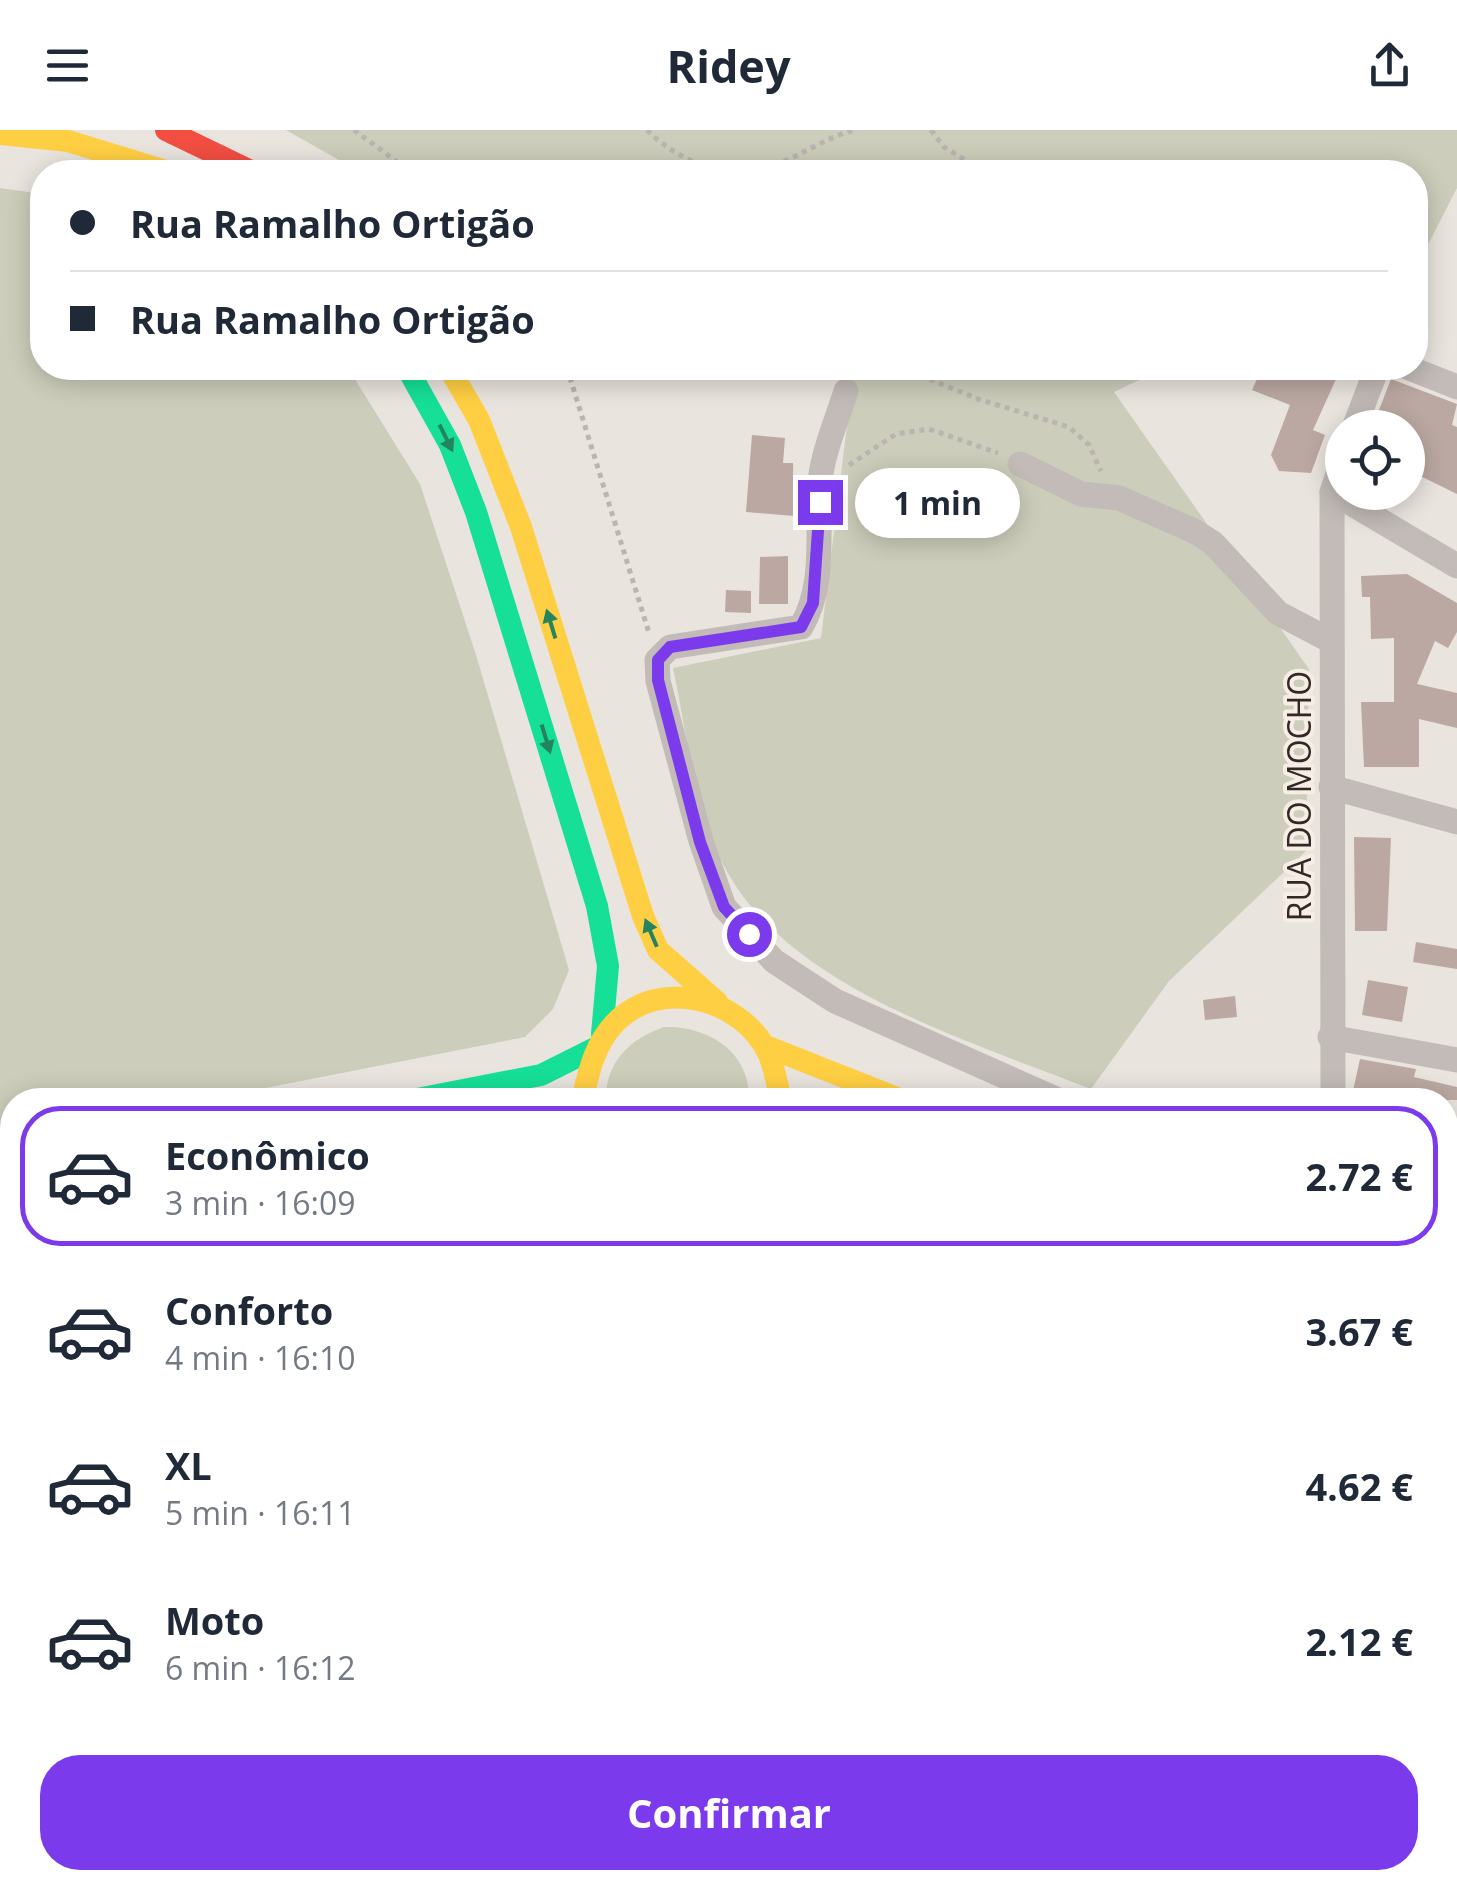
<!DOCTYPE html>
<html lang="pt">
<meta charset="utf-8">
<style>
:root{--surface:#fff;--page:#f2f2f3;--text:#1f2937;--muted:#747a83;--line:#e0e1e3;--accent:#7c3aed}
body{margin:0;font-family:"Open Sans",sans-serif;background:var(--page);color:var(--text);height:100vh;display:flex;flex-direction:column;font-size:38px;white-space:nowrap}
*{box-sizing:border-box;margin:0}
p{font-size:32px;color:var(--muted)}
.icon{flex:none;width:55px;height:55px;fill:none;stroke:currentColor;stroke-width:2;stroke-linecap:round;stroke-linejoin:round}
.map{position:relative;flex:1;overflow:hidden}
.details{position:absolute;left:0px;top:958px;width:1458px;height:802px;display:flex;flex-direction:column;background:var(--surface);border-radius:40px 40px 0 0;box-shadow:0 5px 25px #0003}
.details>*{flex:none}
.guide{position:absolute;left:30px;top:30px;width:1398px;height:220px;border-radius:40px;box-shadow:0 5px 25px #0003;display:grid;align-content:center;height:220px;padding:0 40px;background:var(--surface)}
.buttons{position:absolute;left:1325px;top:280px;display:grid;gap:20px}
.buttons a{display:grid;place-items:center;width:100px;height:100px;border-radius:50%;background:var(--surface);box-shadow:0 5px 25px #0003;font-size:50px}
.end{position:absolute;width:45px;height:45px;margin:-22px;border:12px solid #7c3aed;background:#fff;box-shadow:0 0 0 5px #fff}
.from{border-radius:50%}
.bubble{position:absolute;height:70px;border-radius:35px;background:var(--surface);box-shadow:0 5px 25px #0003;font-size:32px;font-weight:700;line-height:70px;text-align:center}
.guide b{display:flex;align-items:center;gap:35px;height:95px;font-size:38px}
.guide b+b{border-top:2px solid var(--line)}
.guide i{width:25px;height:25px;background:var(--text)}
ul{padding:18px 0 0;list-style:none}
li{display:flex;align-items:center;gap:30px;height:140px;margin:0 20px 15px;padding:0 20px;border:5px solid transparent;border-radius:40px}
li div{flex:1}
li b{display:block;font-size:38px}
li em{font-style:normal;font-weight:700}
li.selected{border-color:var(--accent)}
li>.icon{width:90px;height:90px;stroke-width:1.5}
.primary-button{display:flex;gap:20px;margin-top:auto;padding:20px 40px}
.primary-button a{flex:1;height:115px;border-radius:40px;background:var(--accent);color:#fff;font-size:40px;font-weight:700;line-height:115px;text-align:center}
header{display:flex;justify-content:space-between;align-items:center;height:130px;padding:0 40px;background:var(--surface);font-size:45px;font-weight:700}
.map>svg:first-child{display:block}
.green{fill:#cccdba}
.building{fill:#bba8a2}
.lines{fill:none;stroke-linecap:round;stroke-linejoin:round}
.path{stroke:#bbb4b0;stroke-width:5;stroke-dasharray:5 5;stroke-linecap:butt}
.street{stroke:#c2bbb7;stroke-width:25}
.fast{stroke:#16e098;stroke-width:22}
.slow{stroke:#ffcf43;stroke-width:22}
.jam{stroke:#f24e42;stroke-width:22}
.oneway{fill:#248460}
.route{stroke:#7c3aed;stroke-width:12}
.labels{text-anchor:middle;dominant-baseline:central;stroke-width:8;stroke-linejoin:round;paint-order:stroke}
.street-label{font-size:32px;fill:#322927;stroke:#f6ede5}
</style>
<header><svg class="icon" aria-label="menu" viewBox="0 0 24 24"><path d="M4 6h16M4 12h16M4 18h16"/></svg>Ridey<svg class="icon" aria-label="share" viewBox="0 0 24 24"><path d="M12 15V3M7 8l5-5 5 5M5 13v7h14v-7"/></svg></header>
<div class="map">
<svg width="1457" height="1758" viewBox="0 0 1457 1758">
<rect width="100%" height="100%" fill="#eae4de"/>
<g class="green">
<path d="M286,0h1171v58l-42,82v-98h-1055z"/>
<path d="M0,58l42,6v174h306l72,116 56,171 93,315 -16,39 -28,28 -321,63h-192v37l-12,3z"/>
<path d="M854,238h310l-50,24 195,277 -3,182 -137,130 -78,108c-121,-48 -302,-101 -366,-221 -32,-58 -38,-136 -52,-200l148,-30z"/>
<path d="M664,897c44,-1 86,24 85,73h-143c-1,-38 24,-61 58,-73z"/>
</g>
<g class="building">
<path d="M1262,238h79l-28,62 12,5 -14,38 -32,-2 -8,-16 19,-50 -38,-15z"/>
<path d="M1391,249l66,25 -5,21 5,2v67l-49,-24v-42h-36z"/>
<path d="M752,305l33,3 -2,25h10l1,53 -48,-4z"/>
<path d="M788,426v48h-29l1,-47z"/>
<path d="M1407,444l50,29v29l-9,16 -13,-7 -18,43 40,9v35l-38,-9v48h-55l-3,-65h33v-64l-23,1 -1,-42h-8l-1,-21z"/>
<path d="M726,460l25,1v22l-26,-1z"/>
<path d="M1354,707l37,1 -4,93h-32z"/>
<path d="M1416,812l41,7v20l-44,-7z"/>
<path d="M1368,850l40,7 -6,35 -40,-7z"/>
<path d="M1235,866l2,21 -32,3 -2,-20z"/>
<path d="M1360,929l56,10 -2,8 43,10v13h-106z"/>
</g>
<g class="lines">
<g class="path">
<path d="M354,0l57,42"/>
<path d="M647,0c26,26 68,47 106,41 34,-5 67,-32 101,-41"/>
<path d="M931,0l13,17 41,25"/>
<path d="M567,238l82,265"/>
<path d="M902,238l76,31 91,28 20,18 12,26"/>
<path d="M849,335l47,-31 33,-5 69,24"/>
</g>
<g class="street">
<path d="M1409,238l48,19"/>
<path d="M846,261c-8,26 -21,55 -25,83 -6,50 7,108 -20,153l-131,20 -13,13 1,21 43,160 23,66 50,54 61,40 223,99"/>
<path d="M1354,298l23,-60"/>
<path d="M1020,334l61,30 38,4 75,33 19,12 65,70 53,28"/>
<path d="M1332,362l125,74"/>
<path d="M1331,657l126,35"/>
<path d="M1330,907l127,23"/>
<path d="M1333,970l-1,-608 10,-31"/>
<path d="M1445,1231l12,2"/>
<path d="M1445,1361l12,2"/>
</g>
<g class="fast">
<path d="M407,238l43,77 26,67 121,394 11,60 -6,68"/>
<path d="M412,970l129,-25 52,-26"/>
<path d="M0,1045l12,-2"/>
</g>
<g class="slow">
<path d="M0,4l68,7 101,31"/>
<path d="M449,238l30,52 42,107 122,389 15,34 59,52"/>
<path d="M768,917l134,53"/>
<path d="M582,970c7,-28 12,-55 33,-77 45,-47 128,-25 154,32 6,14 8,31 12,45"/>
</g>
<g class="jam">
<path d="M166,0l87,42"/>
<path d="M1445,1090l12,2"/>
</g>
</g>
<defs><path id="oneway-solid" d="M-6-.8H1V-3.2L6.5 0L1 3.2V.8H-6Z" transform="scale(2.5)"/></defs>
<g class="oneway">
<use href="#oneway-solid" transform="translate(446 308) rotate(64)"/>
<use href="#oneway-solid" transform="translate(551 494) rotate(-107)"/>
<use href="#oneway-solid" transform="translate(546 609) rotate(73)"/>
<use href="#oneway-solid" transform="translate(651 803) rotate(-113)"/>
</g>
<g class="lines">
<path class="route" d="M749,804l-25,-27 -24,-65 -42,-162v-20l12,-13 131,-20 12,-24 7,-101"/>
</g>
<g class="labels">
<g class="street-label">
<text transform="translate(1298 666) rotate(-90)">RUA DO MOCHO</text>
</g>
</g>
</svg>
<div class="buttons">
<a><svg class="icon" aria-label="locate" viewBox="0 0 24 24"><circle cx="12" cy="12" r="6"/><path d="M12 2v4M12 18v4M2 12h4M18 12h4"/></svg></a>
</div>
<i class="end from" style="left:749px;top:804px"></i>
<i class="end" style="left:820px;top:372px"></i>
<div class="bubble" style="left:855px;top:338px;width:165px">1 min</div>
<div class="guide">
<b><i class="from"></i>Rua Ramalho Ortigão</b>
<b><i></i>Rua Ramalho Ortigão</b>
</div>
<section class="details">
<ul>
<li class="selected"><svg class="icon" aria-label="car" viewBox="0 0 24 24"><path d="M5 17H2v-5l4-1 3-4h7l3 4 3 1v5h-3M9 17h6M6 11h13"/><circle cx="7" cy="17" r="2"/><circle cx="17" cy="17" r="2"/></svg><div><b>Econômico</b><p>3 min · 16:09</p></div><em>2.72 €</em></li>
<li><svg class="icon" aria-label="car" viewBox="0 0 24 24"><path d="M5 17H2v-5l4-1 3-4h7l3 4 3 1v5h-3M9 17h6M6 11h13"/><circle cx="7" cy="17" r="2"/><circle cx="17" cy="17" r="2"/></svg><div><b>Conforto</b><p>4 min · 16:10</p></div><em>3.67 €</em></li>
<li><svg class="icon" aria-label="car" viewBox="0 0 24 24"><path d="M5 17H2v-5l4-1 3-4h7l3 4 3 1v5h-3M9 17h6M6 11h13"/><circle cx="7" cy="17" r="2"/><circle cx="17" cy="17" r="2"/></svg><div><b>XL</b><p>5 min · 16:11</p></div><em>4.62 €</em></li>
<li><svg class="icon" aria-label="car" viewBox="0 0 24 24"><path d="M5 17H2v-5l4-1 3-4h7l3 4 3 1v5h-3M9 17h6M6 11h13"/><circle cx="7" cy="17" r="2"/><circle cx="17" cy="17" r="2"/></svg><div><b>Moto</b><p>6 min · 16:12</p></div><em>2.12 €</em></li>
</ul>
<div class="primary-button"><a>Confirmar</a></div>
</section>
</div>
